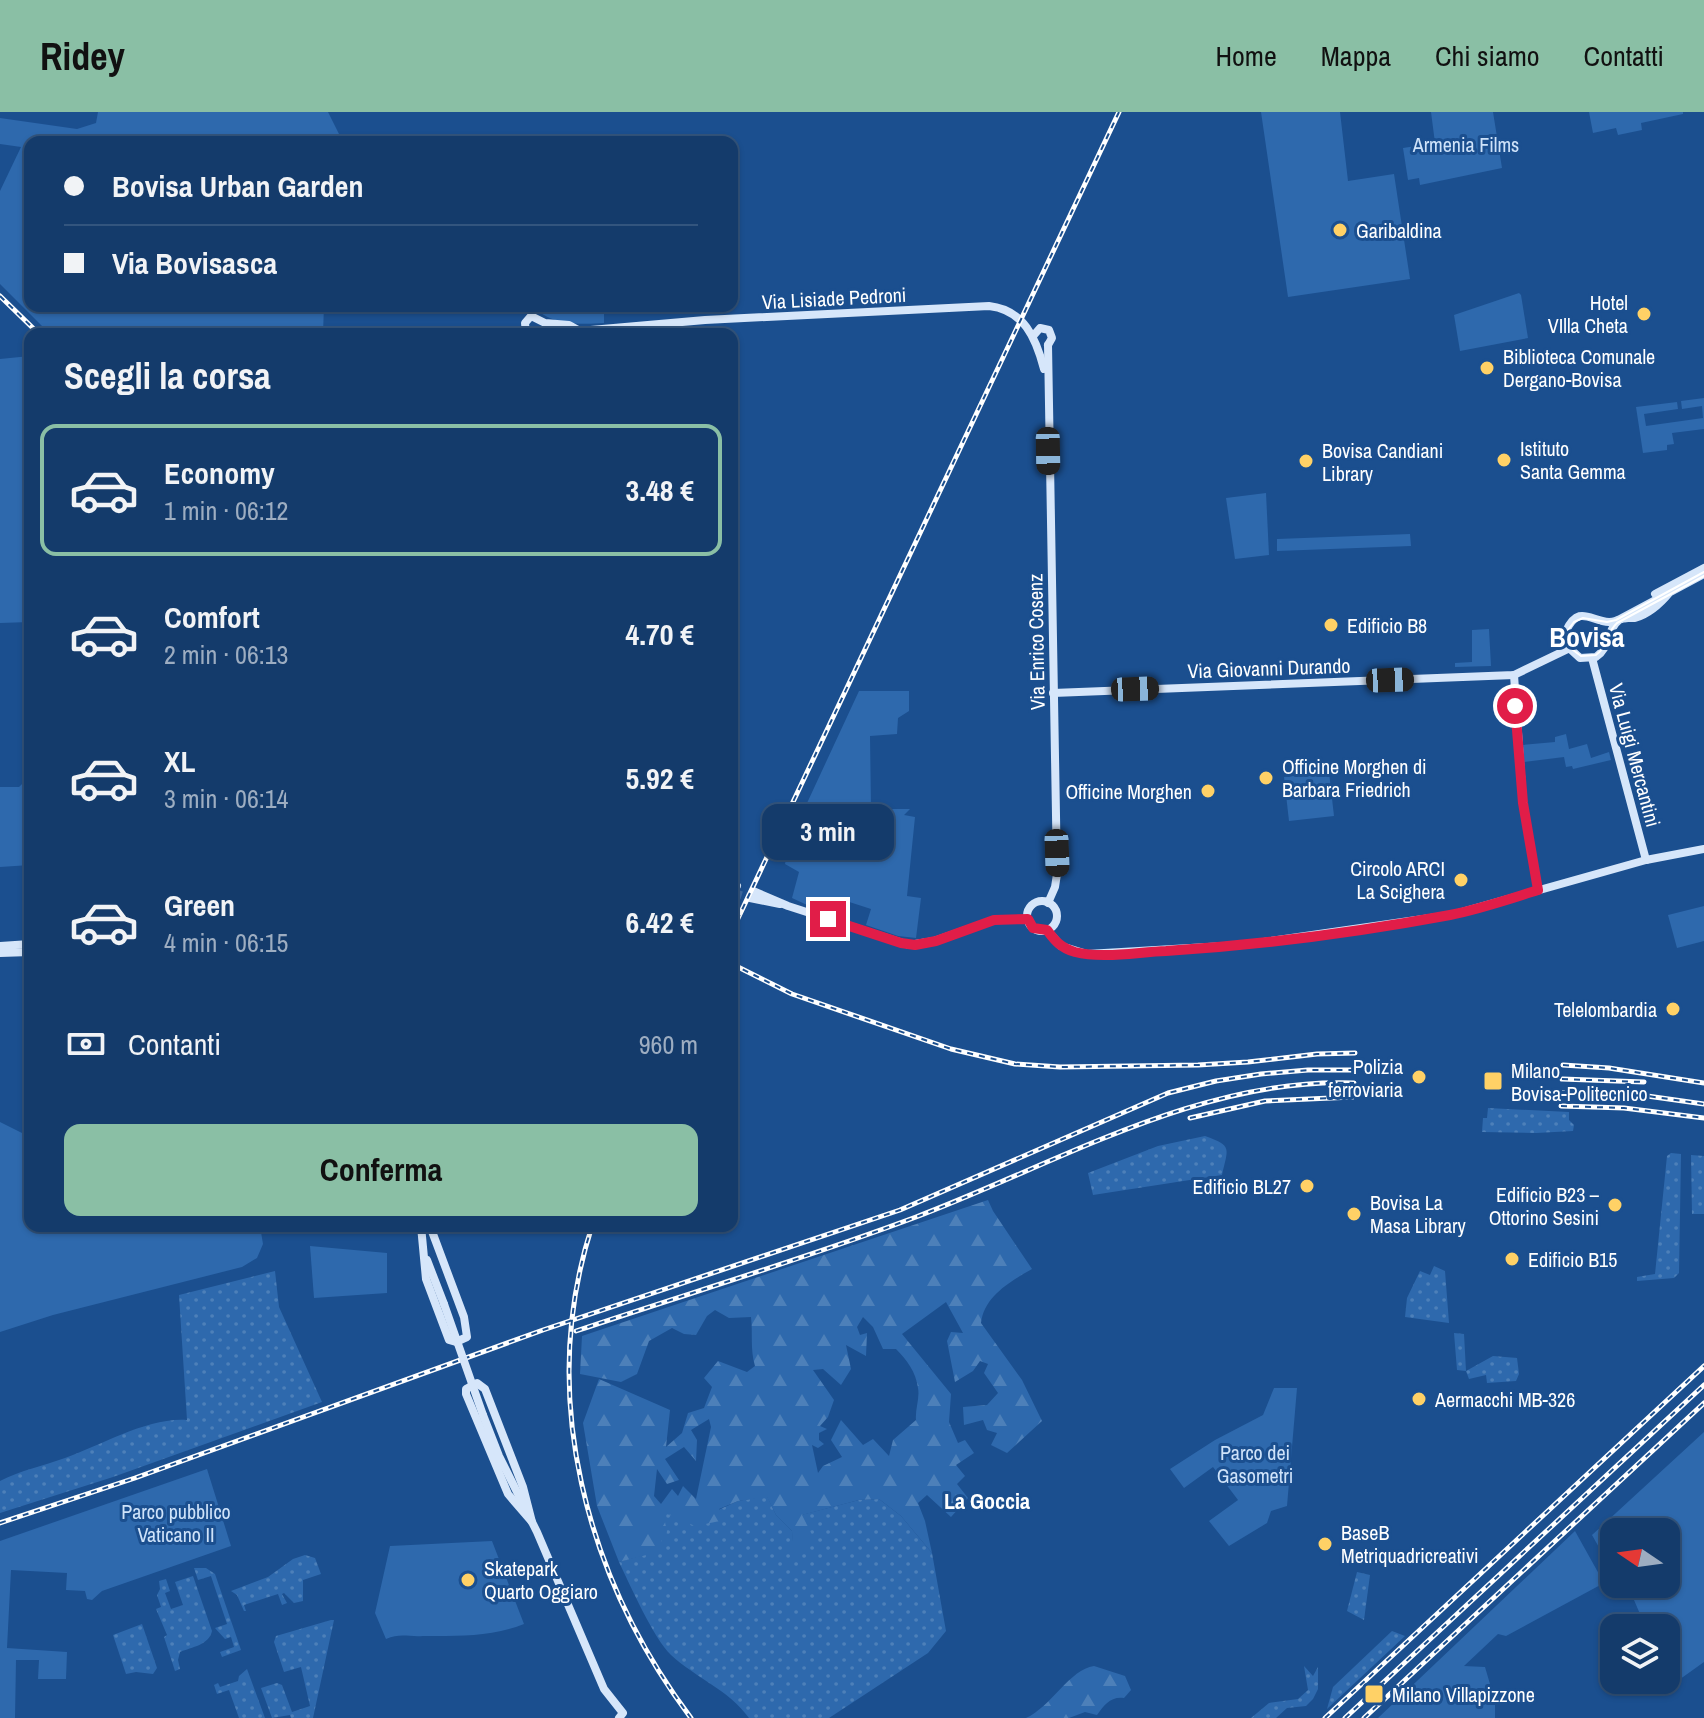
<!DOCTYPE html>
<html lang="it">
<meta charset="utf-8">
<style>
:root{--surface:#143b6b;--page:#1d4271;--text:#f1f3f6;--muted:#9dadc1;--line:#33557e;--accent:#8abfa5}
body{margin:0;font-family:"Archivo Narrow",sans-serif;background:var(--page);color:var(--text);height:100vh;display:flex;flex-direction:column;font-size:30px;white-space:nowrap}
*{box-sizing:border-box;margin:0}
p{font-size:26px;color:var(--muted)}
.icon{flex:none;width:44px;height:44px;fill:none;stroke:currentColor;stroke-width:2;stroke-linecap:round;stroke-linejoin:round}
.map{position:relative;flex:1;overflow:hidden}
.details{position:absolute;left:24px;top:216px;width:714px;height:904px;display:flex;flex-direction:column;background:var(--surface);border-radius:16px;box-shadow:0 2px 6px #0004,0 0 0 2px var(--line)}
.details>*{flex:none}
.hud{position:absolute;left:24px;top:24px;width:714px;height:176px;border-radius:16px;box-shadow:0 2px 6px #0004,0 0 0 2px var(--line);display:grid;align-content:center;height:176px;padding:0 40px;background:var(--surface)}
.needle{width:52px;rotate:283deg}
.tools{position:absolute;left:1600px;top:1406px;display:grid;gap:16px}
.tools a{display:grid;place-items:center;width:80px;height:80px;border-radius:16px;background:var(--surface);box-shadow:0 2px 6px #0004,0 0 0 2px var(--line);font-size:40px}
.end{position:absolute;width:36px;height:36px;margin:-18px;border:10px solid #e11d48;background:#fff;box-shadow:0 0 0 4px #fff}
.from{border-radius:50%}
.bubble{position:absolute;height:56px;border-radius:16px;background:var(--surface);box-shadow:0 2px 6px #0004,0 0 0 2px var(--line);font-size:26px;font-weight:700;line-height:56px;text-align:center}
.car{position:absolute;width:24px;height:48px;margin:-24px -12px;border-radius:10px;box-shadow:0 0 6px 2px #0007;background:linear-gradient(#222 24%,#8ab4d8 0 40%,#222 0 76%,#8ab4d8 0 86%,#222 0)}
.hud b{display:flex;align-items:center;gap:28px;height:76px;font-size:30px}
.hud b+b{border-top:2px solid var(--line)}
.hud i{width:20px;height:20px;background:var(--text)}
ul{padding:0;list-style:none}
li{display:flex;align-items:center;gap:24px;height:132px;margin:0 16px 12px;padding:0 24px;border:4px solid transparent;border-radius:16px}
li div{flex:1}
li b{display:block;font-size:30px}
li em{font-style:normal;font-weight:700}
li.on{border-color:var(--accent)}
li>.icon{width:72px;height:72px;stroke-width:1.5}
h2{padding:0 40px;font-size:36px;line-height:96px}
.pay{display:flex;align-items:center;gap:20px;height:88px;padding:0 40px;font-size:30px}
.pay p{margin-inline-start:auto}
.cta{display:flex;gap:16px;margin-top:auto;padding:16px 40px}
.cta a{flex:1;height:92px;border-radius:16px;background:var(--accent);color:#111;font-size:32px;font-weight:700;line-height:92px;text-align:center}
header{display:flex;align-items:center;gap:48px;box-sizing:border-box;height:112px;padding:0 40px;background:var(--accent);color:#111}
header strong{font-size:38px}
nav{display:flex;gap:44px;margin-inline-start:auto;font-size:28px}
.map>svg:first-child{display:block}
.grass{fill:url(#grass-dots)}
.forest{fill:url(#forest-firs);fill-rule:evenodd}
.green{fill:#2e69ad}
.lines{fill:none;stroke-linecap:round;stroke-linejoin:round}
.secondary-tunnel{stroke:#3d69a0;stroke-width:8;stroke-dasharray:8 4;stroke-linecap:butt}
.secondary{stroke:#d6e6fa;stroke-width:8}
.tram{stroke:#fff;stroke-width:2}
.rail-casing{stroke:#fff;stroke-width:5}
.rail{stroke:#1b4f8f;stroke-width:2;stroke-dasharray:6;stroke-linecap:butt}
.secondary-bridge{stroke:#d6e6fa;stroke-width:8}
.route{stroke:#e11d48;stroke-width:10}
.poi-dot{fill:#ffd166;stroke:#1b4f8f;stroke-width:3}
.labels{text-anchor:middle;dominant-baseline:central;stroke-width:6;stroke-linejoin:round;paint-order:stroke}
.park-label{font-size:20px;fill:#cfe3fa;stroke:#1b4f8f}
.poi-label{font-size:20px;fill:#fff;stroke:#1b4f8f;text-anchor:start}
.street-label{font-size:20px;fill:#fff;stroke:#1b4f8f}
.neighbourhood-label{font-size:22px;font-weight:bold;fill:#fff;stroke:#1b4f8f}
.district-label{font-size:28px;font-weight:bold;fill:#fff;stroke:#1b4f8f}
</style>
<header>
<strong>Ridey</strong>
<nav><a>Home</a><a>Mappa</a><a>Chi siamo</a><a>Contatti</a></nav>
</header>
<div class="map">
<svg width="1704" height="1606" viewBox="0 0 1704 1606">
<defs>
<pattern id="grass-dots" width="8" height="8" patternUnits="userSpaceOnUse" patternTransform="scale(2)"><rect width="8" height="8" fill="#2e69ad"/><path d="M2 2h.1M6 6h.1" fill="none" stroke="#4d80b9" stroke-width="1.8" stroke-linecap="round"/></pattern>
<pattern id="forest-firs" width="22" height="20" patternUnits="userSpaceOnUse" patternTransform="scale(2)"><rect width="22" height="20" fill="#2e69ad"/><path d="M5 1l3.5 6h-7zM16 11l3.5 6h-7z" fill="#4d80b9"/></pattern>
</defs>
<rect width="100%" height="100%" fill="#1b4f8f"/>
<g class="grass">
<path d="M1488,996l81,4v8l5,5 -1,6 -37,2 -54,-1 1,-14h4z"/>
<path d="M1205,1024c28,10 23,12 17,39l-129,20 -5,-22 70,-27z"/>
<path d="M1671,1041l10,1 -2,119 -5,5 -37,3v-4l18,-3 12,-118z"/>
<path d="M1691,1043l13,1v58h-12z"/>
<path d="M1434,1154l11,5 4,52 -44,-6 2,-19 13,-27 10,4z"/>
<path d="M275,1159l4,36 43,95 -209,75 -113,36v-32c21,-11 43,-15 65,-23 37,-13 83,-41 122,-38l-8,-125z"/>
<path d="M1454,1221l10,1 2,37 27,-15 24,2 2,16 -3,7 -29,2 -1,-8 -17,4 -3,-8 -9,-1z"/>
<path d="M767,1384l9,19 16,16 2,22 7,-38 58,-15 20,-1 22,17 31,37 14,78 -18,22 -99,65h-80c-20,-28 -53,-40 -78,-63 -17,-16 -41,-70 -52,-93l35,-10 8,-40 56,-2 20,-9z"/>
<path d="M305,1443l10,3 6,16 -18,6v21l-9,2 -10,-10 -2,1 5,9 -5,2 -4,-11 -34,11 2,6h-2l-7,-16 -6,-4 37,-14 25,-18z"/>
<path d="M194,1456h12l9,6 26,76 -19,7 -2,-5 14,-5 -3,-10 -6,2 -10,-11 12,-4 -16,-48 -13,4z"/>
<path d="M1357,1460l13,3 -6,45 -17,-9z"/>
<path d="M193,1464l19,55c-3,14 -20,16 -32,21l-2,8 2,9 -5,2 -11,-34 3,-2 -11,-26 5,-2 -4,-12 3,-6 -1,-8 7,-2 4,12 -5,2 6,16 12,-4 -8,-23z"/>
<path d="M331,1508h3l-21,98h-22l-1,-3 -18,3 -11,-30 16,-5 5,2 10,27 18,-6 -9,-39 -17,5 -10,-30 2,-6z"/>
<path d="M142,1512l15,44 -4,6 -17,-2 -10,2 -13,-39z"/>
<path d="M1392,1519l13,5 -78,73 6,-22z"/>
<path d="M1304,1554l9,10 5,-9v22l-5,10 -7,7 -19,2 -11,10h-25l18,-15 29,-4 10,-9z"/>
<path d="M247,1557l18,49h-26l-10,-28 -12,4 -3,-9 4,-2 2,4 18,-6 1,-5z"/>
</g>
<g class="forest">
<path d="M988,1088l5,11 39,58c-21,12 -48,27 -51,54l41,57 20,41 -35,32 -16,-8 6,-12 -10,-3 -4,-10 -19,5 -1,-18 24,-2 11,-12 -14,-20 4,-9 -8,-3 -7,10 -18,11 -8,-41 4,-9 12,1 -17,-31 -44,32 49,60 -2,28 9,21 7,-3 9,13 -18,12 9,11 -8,8 11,14 -17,19 -24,-22 -9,8 7,18 7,32 -31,-37 -22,-17 -20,1 -57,15 14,28 -23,11 -1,-23 -16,-16 -9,-18 -29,4 -19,8 1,12 -25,5 -32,-14 4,20 -13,21 -35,9 -22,-56 -14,-83 16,-44 71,31 -4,37 16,-14 6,-20 16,-5 8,-21 -8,-9 14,-17 29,11 8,-6c-5,-17 -2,-32 -4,-49l-22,1 -14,-8 -8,6 -11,19 -12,-1 -12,-6 -23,13 -12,33 -16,8 -41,-8 2,-38zM863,1205l10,10 10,22h13c11,11 20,23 22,39 2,10 -3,21 -2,32l-23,20 -4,16 -16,-17 -10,6 -22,-25 -10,20 11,17 -19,9 -5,7 -6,-28 6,3 6,-4 -5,-4v-7l8,-4 -7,-3 8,-9 6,-17 -21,-30 10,-1 18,16 10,-16 -5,-24 20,11 1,-23 -7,2 -3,-8zM709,1307l2,8 -15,72 -13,-13 -5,10 -6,-7 -11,15 -7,-8 3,-27 10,15 12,-4 -14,-21 19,-12 12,14 1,-21 -6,-10z"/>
<path d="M1094,1554l31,10 6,14 -7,8c-13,-2 -20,7 -27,17l-12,-3 -16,6h-43c25,-11 44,-49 68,-52z"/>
</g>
<g class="green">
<path d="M98,0h230l15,30h-313v164h294l-1,27 -273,1 -50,-50v-93l21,-44 -21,-3v-26l77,11 19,-6z"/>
<path d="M1261,0h79l8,69 46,-7 16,105 -122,18z"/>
<path d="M1431,0h62l9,56 -82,17 -1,-7 -11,2 -5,-32 32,-5z"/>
<path d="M1589,0h94v2l-42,9 1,7 -24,5 -2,-7 -23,5z"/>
<path d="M1519,181l2,2 7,43 -68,13 -6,-36z"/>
<path d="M533,194h71v17c-23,2 -55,2 -71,-17z"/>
<path d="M30,244v266l-30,1v-264z"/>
<path d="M1704,286v31l-32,4 2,11 -7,1v5l-24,3 -7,-46 41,-5 1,7 -34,5 2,12 57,-8 -1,-12 -20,3 -1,-8z"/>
<path d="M1266,381l3,62 -34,4 -9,-61z"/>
<path d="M1410,422l1,12 -134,5v-12z"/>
<path d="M1489,517l2,37 -36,1v-4l17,-1v-32z"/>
<path d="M859,579h50v20l-11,7 -1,16 -27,2 1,73h39l-6,6 11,2 -8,79 14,2 -5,40 -18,-2 -32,-11 5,-16 -34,-11 -17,13 -28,-13 7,-26 -14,-8 1,-5 -4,-2z"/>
<path d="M1566,622l3,15 18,-5 4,14 18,-6 2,8 -38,9 -1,-3 -6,1 -2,-10 -41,5 -1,-17 33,-3v-5z"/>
<path d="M1329,660l5,44 -45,5 -5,-44z"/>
<path d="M30,664v89l-30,2v-80h19z"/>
<path d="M1704,794v35l-27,7 -9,-33z"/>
<path d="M0,1010l30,15v89h230l3,18 -6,14 -15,9 -189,48 -53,17z"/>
<path d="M310,1134l77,7v40l-73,5z"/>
<path d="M1274,1276h23l-10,118 -16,5 -4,12 -38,23 -20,-25 29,-21 -25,-33 -29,21 -14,-19 45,-29 48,-25z"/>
<path d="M1704,1320v230l-28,20 -10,-17v-37h-20l-18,-42 -6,3 -2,-5h46v-52h-52v42l-22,-39z"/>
<path d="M207,1357l24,77 -129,45 -10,9 -5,-1 -2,-8 -19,-1 1,-17 -56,-3 -4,78 60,4 -1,27h-28l1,-19h-23l-1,58h-15v-177z"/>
<path d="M1575,1419l29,52 -98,53 -8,-2 -34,32 21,1 10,34v17h-117z"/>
<path d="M492,1429l32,83c-33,13 -66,12 -101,12 -15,1 -23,-3 -37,3l-11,-26 15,-67z"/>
</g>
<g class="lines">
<path class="secondary-tunnel" d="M734,781l16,5"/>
<g class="secondary">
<path d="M526,222l-1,-11 6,-7 14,7 24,2 9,5"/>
<path d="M545,222l160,-14 284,-14c35,4 47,32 55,63"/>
<path d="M1034,223l6,-7 9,2 3,8 -4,7"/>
<path d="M1048,233l9,529 -2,13 -7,16"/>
<path d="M1670,480c-9,11 -21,22 -35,26 -2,0 -12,0 -13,1 -8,1 -5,3 -13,3 -19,-1 -30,-18 -43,9l1,15 13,12 16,-1c15,-10 10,-27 24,-38l84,-45"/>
<path d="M1655,482l49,-26"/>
<path d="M1592,546l54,202"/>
<path d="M1514,563l9,128 15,87"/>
<path d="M1053,581l461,-18 54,-26"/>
<path d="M732,772l5,2"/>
<path d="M753,779l35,15 121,39 25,-4 63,-22h31"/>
<path d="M732,780l2,1"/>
<path d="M750,786l30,6"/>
<circle cx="1042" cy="804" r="15"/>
<path d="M1047,818l14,16 26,8 155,-9 209,-30 195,-55 58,-11"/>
<path d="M0,834l30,-2"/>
<path d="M0,841l30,-1"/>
<path d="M421,1114l5,53 23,61 7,2 11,-5 -3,-20 -34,-91"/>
<path d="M427,1148l17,44"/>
<path d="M477,1271l8,6 38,98 9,35 -24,-28 -42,-100v-5z"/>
<path d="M483,1303l16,41 38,76 67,157 19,24 -4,5"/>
</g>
<path class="tram" d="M1704,460l-88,48 -9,2 -24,-4 -9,4 -6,8 1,17 12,9 15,-1c12,-8 10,-22 21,-32l87,-47"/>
<defs>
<g id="rail">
<path d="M0,184l39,38"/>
<path d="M732,819l387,-819"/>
<path d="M732,852l60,30 159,55 64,15 45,3 138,-2 50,-3 69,-8 38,-1"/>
<path d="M1563,953l46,3 95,15"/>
<path d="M1562,967l82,3"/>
<path d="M1562,981l75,5"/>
<path d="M1626,981l78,11"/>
<path d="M1561,994l63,2 80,10"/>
<path d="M1190,1006l75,-17 88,-4"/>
<path d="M592,1114c-55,170 -6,352 99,492"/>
<path d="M576,1219c113,-38 228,-72 340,-114 140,-53 285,-140 438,-134"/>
<path d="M0,1411l135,-45 408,-148 357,-120 268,-117 48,-12 45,-7 47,-4h46"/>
<path d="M1325,1606l379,-352"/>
<path d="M1345,1606l359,-333"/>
<path d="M1364,1606l340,-315"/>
</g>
</defs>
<use href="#rail" class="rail-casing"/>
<use href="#rail" class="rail"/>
<path class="secondary-bridge" d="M444,1192l39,111"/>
</g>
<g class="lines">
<path class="route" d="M828,807l73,24 14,2 21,-4 58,-21 34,-1 5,9 14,2c8,11 14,18 28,22 28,7 62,0 91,-1 93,-6 193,-19 284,-36 30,-6 59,-16 88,-25l-15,-87 -8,-97"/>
</g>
<g class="poi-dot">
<circle cx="1340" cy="118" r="8"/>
<circle cx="1644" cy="202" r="8"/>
<circle cx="1487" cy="256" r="8"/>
<circle cx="1504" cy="348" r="8"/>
<circle cx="1306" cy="349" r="8"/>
<circle cx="1331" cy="513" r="8"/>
<circle cx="1266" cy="666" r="8"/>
<circle cx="1208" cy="679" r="8"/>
<circle cx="1461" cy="768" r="8"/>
<circle cx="1673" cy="897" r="8"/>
<circle cx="1419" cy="965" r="8"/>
<rect x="1483" y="959" width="20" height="20" rx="4"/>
<circle cx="1307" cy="1074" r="8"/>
<circle cx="1615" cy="1093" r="8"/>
<circle cx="1354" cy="1102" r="8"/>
<circle cx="1512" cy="1147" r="8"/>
<circle cx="1419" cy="1287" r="8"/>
<circle cx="1325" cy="1432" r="8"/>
<circle cx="468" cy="1468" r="8"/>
<rect x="1364" y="1572" width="20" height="20" rx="4"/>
</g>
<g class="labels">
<g class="park-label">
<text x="1466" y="32">Armenia Films</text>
<text x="1255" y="1340">Parco dei<tspan x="1255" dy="23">Gasometri</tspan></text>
<text x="176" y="1399">Parco pubblico<tspan x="176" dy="23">Vaticano II</tspan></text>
</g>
<g class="poi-label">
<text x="1356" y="118">Garibaldina</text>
<text x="1628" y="190" text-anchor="end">Hotel<tspan x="1628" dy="23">VIlla Cheta</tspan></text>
<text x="1503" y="244">Biblioteca Comunale<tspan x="1503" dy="23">Dergano-Bovisa</tspan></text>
<text x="1520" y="336">Istituto<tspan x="1520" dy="23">Santa Gemma</tspan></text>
<text x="1322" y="338">Bovisa Candiani<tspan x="1322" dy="23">Library</tspan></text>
<text x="1347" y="513">Edificio B8</text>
<text x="1282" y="654">Officine Morghen di<tspan x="1282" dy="23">Barbara Friedrich</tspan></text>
<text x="1192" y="679" text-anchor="end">Officine Morghen</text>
<text x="1445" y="756" text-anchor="end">Circolo ARCI<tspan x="1445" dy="23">La Scighera</tspan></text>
<text x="1657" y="897" text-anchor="end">Telelombardia</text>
<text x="1403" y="954" text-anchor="end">Polizia<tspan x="1403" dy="23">ferroviaria</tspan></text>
<text x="1511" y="958">Milano<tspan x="1511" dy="23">Bovisa-Politecnico</tspan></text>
<text x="1291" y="1074" text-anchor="end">Edificio BL27</text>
<text x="1599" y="1082" text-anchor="end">Edificio B23 –<tspan x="1599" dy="23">Ottorino Sesini</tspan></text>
<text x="1370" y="1090">Bovisa La<tspan x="1370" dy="23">Masa Library</tspan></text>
<text x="1528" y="1147">Edificio B15</text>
<text x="1435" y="1287">Aermacchi MB-326</text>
<text x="1341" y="1420">BaseB<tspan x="1341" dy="23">Metriquadricreativi</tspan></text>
<text x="484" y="1456">Skatepark<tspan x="484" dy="23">Quarto Oggiaro</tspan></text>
<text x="1392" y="1582">Milano Villapizzone</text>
</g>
<g class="street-label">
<text transform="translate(834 186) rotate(-3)">Via Lisiade Pedroni</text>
<text transform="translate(1036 530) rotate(-91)">Via Enrico Cosenz</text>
<text transform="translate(1269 556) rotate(-2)">Via Giovanni Durando</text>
<text transform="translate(1635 643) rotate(75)">Via Luigi Mercantini</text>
</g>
<g class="neighbourhood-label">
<text x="987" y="1389">La Goccia</text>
</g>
<g class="district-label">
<text x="1587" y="525">Bovisa</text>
</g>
</g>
</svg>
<div class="tools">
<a><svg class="needle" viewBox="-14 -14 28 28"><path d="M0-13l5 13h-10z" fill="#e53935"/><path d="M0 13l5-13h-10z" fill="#9dadc1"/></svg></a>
<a><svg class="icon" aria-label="layers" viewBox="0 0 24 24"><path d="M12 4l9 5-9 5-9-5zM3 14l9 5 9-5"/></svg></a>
</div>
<i class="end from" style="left:1515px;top:594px"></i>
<i class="end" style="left:828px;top:807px"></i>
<div class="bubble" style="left:762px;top:692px;width:132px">3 min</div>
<i class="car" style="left:1048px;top:339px;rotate:179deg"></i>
<i class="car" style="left:1390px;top:568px;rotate:88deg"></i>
<i class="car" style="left:1135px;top:577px;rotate:88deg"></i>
<i class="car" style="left:1057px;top:741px;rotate:178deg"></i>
<div class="hud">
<b><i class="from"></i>Bovisa Urban Garden</b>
<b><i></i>Via Bovisasca</b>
</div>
<section class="details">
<h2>Scegli la corsa</h2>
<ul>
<li class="on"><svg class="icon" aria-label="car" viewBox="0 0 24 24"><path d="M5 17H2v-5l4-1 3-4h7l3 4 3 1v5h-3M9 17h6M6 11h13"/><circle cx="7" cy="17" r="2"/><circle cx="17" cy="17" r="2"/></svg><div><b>Economy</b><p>1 min · 06:12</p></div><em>3.48 €</em></li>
<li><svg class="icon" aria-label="car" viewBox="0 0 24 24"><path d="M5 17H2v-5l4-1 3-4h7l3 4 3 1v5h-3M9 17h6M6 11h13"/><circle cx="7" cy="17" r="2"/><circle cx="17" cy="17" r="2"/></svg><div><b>Comfort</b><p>2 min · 06:13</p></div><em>4.70 €</em></li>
<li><svg class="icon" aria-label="car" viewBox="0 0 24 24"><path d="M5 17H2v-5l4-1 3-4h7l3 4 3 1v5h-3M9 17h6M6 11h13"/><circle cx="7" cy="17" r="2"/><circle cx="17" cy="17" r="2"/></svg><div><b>XL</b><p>3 min · 06:14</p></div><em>5.92 €</em></li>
<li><svg class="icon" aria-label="car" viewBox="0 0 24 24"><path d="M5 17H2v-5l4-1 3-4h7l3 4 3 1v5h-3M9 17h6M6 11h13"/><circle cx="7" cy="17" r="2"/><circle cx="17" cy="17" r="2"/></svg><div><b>Green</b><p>4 min · 06:15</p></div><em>6.42 €</em></li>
</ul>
<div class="pay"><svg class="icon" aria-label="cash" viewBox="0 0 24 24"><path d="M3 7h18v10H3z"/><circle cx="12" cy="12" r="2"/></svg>Contanti<p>960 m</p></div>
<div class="cta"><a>Conferma</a></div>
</section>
</div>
